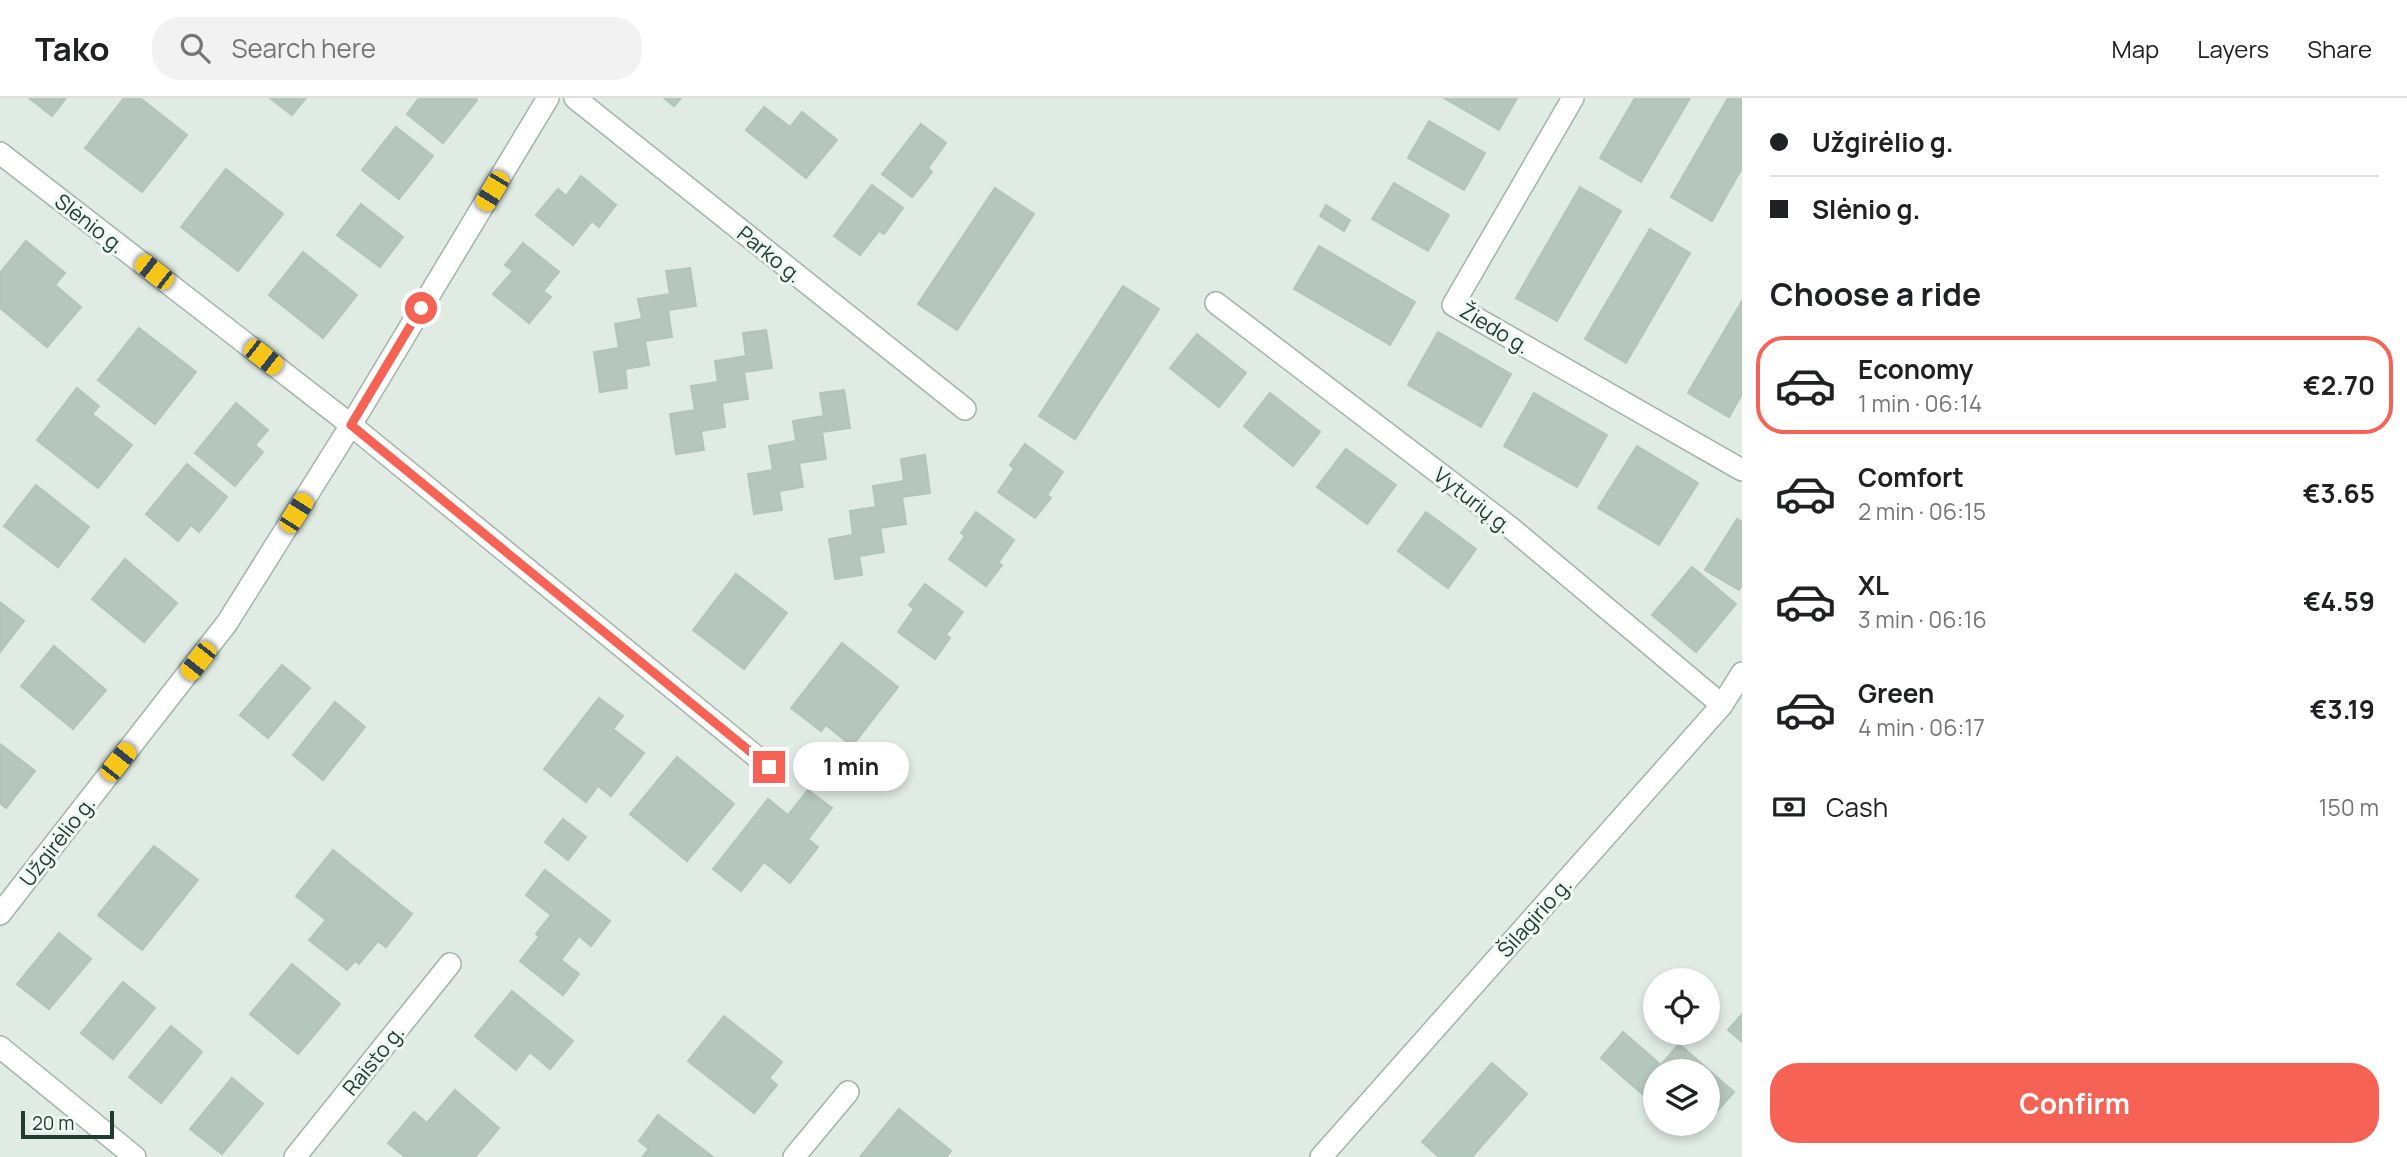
<!DOCTYPE html>
<meta charset="utf-8">
<style>
:root{--surface:#fff;--page:#f2f2f2;--text:#202124;--muted:#757577;--line:#e0e0e0;--accent:#f66253}
body{margin:0;font-family:Manrope,sans-serif;background:var(--page);color:var(--text);height:100vh;display:flex;flex-direction:column;font-size:26px;white-space:nowrap}
*{box-sizing:border-box;margin:0}
p{font-size:23px;color:var(--muted)}
.icon{flex:none;width:38px;height:38px;fill:none;stroke:currentColor;stroke-width:2;stroke-linecap:round;stroke-linejoin:round}
.map{position:relative;flex:1;overflow:hidden}
.side{display:flex;flex-direction:column;background:var(--surface);width:665px}
.side>*{flex:none}
.banner{display:grid;align-content:center;height:154px;padding:0 28px;background:var(--surface)}
.buttons{position:absolute;left:1643px;top:870px;display:grid;gap:14px}
.buttons a{display:grid;place-items:center;width:77px;height:77px;border-radius:50%;background:var(--surface);box-shadow:0 4px 10px #0003;font-size:35px}
.scale{position:absolute;left:21px;bottom:18px;width:93px;box-sizing:border-box;padding-left:7px;border:4px solid #203c30;border-top:0;font-size:19px;line-height:24px;white-space:nowrap;color:#203c30;-webkit-text-stroke:5px #f0f8f3;paint-order:stroke}
.end{position:absolute;width:32px;height:32px;margin:-16px;border:9px solid #f66253;background:#fff;box-shadow:0 0 0 4px #fff}
.from{border-radius:50%}
.bubble{position:absolute;height:49px;border-radius:24px;background:var(--surface);box-shadow:0 4px 10px #0003;font-size:23px;font-weight:700;line-height:49px;text-align:center}
.car{position:absolute;width:21px;height:42px;margin:-21px -10px;border-radius:9px;box-shadow:0 0 5px 2px #0007;background:linear-gradient(#f5c518 24%,#345 0 40%,#f5c518 0 76%,#345 0 86%,#f5c518 0)}
.banner b{display:flex;align-items:center;gap:24px;height:66px;font-size:26px}
.banner b+b{border-top:2px solid var(--line)}
.banner i{width:18px;height:18px;background:var(--text)}
ul{padding:0;list-style:none}
li{display:flex;align-items:center;gap:21px;height:98px;margin:0 14px 10px;padding:0 14px;border:4px solid transparent;border-radius:28px}
li div{flex:1}
li b{display:block;font-size:26px}
li em{font-style:normal;font-weight:700}
li.on{border-color:var(--accent)}
li>.icon{width:63px;height:63px;stroke-width:1.5}
h2{padding:0 28px;font-size:32px;line-height:84px}
.pay{display:flex;align-items:center;gap:18px;height:77px;padding:0 28px;font-size:26px}
.pay p{margin-inline-start:auto}
.cta{display:flex;gap:14px;margin-top:auto;padding:14px 28px}
.cta a{flex:1;height:80px;border-radius:28px;background:var(--accent);color:#fff;font-size:28px;font-weight:700;line-height:80px;text-align:center}
header{display:flex;align-items:center;gap:42px;box-sizing:border-box;height:98px;padding:0 35px;background:var(--surface);border-bottom:2px solid var(--line)}
header strong{font-size:33px}
nav{display:flex;gap:38px;margin-inline-start:auto;font-size:24px}
.search{width:490px;height:63px;background:var(--page);display:flex;align-items:center;gap:18px;box-sizing:border-box;padding:0 24px;border-radius:28px;color:var(--muted);font-size:26px}
main{display:flex;flex:1;min-height:0}
.map>svg:first-child{display:block}
.building{fill:#b5c6bd;stroke:#b2c5ba;stroke-width:2}
.lines{fill:none;stroke-linecap:round;stroke-linejoin:round}
.minor-casing{stroke:#a3b3aa;stroke-width:24}
.minor{stroke:#fff;stroke-width:21}
.route{stroke:#f66253;stroke-width:9}
.labels{text-anchor:middle;dominant-baseline:central;stroke-width:6;stroke-linejoin:round;paint-order:stroke}
.street-label{font-size:21px;fill:#203c30;stroke:#f0f8f3}
</style>
<header>
<strong>Tako</strong>
<div class="search"><svg class="icon" aria-label="search" viewBox="0 0 24 24"><circle cx="10" cy="10" r="6"/><path d="M15 15l6 6"/></svg>Search here</div>
<nav><a>Map</a><a>Layers</a><a>Share</a></nav>
</header>
<main>
<div class="map">
<svg width="1742" height="1059" viewBox="0 0 1742 1059">
<rect width="100%" height="100%" fill="#e0ebe4"/>
<g class="building">
<path d="M29,0h37l-14,18z"/>
<path d="M124,0h16l47,37 -45,57 -57,-44z"/>
<path d="M270,0h36l-14,17z"/>
<path d="M419,0h56l2,2 -34,43 -36,-29z"/>
<path d="M664,0h17l-7,8z"/>
<path d="M1444,0h73l-18,32z"/>
<path d="M1635,0h55l-49,84 -41,-24z"/>
<path d="M1728,0h14v70l-30,53 -41,-24z"/>
<path d="M764,9l26,20 12,-15 35,28 -31,38 -60,-48z"/>
<path d="M1429,23l56,32 -21,37 -56,-32z"/>
<path d="M921,26l25,19 -18,25 4,4 -20,25 -30,-23z"/>
<path d="M396,29l37,29 -34,43 -37,-29z"/>
<path d="M226,71l57,45 -45,57 -57,-44z"/>
<path d="M581,78l35,29 -17,22 -7,-6 -19,24 -37,-30 22,-26 8,7z"/>
<path d="M1394,85l55,32 -21,36 -56,-32z"/>
<path d="M872,87l31,23 -19,26 -5,-3 -19,24 -26,-19z"/>
<path d="M1580,89l41,24 -64,110 -41,-23z"/>
<path d="M995,90l39,26 -77,116 -39,-26z"/>
<path d="M361,106l42,33 -23,30 -43,-32z"/>
<path d="M1326,107l24,15 -6,11 -24,-15z"/>
<path d="M1650,131l40,24 -64,110 -41,-24z"/>
<path d="M26,143l39,32 -10,12 26,22 -34,40 -47,-39v-35z"/>
<path d="M523,145l36,29 -16,19 8,6 -22,26 -36,-29 20,-23 -8,-6z"/>
<path d="M1319,148l96,56 -25,43 -96,-56z"/>
<path d="M303,154l54,43 -34,43 -54,-43z"/>
<path d="M690,170l6,38 -28,4 4,27 -27,4 4,24 -24,4 2,19 -27,4 -6,-40 25,-4 -4,-24 27,-5 -4,-20 32,-5 -4,-23z"/>
<path d="M1123,188l36,23 -84,130 -36,-23z"/>
<path d="M1742,203v93l-13,23 -41,-24z"/>
<path d="M139,230l57,44 -41,52 -57,-44z"/>
<path d="M766,232l6,38 -28,4 4,27 -26,4 3,24 -24,4 3,19 -28,4 -6,-40 25,-4 -4,-24 27,-4 -3,-21 31,-5 -3,-23z"/>
<path d="M1438,234l73,42 -30,53 -73,-42z"/>
<path d="M1197,236l49,39 -27,34 -49,-39z"/>
<path d="M77,290l22,18 -7,8 40,31 -34,43 -61,-48z"/>
<path d="M844,292l6,38 -28,4 4,27 -27,4 4,24 -24,4 3,19 -28,4 -6,-40 25,-4 -4,-24 27,-5 -3,-20 31,-5 -4,-23z"/>
<path d="M1270,295l50,39 -27,34 -49,-40z"/>
<path d="M1534,295l73,42 -30,52 -73,-41z"/>
<path d="M236,305l32,27 -13,15 8,7 -28,34 -40,-33z"/>
<path d="M1025,346l38,28 -16,23 4,3 -16,20 -37,-26 16,-23 -4,-4z"/>
<path d="M1637,348l61,37 -39,62 -61,-37z"/>
<path d="M1346,351l50,36 -29,39 -50,-37z"/>
<path d="M925,357l5,38 -28,4 4,27 -26,4 4,24 -25,4 3,19 -27,4 -6,-40 24,-4 -3,-24 26,-4 -3,-21 31,-5 -3,-22z"/>
<path d="M187,366l40,33 -28,35 -8,-7 -13,16 -32,-27z"/>
<path d="M36,387l53,42 -31,40 -54,-41z"/>
<path d="M976,414l38,28 -16,23 4,2 -16,21 -37,-27 16,-23 -4,-3z"/>
<path d="M1426,414l50,37 -28,39 -50,-37z"/>
<path d="M1737,421l5,3v63l-3,5 -34,-20z"/>
<path d="M125,461l52,44 -33,39 -52,-43z"/>
<path d="M1692,469l44,37 -40,48 -44,-37z"/>
<path d="M736,476l51,39 -43,56 -51,-39z"/>
<path d="M925,486l38,28 -17,23 4,3 -15,21 -37,-27 16,-23 -5,-4z"/>
<path d="M0,504l24,19 -24,31z"/>
<path d="M842,545l56,44 -46,59 -26,-21 -5,6 -30,-23z"/>
<path d="M54,548l52,44 -33,39 -52,-43z"/>
<path d="M282,567l28,23 -42,50 -28,-23z"/>
<path d="M599,600l24,18 -10,13 31,24 -33,43 -13,-10 -12,16 -42,-33z"/>
<path d="M335,604l30,25 -42,53 -30,-25z"/>
<path d="M0,646l35,27 -29,37 -6,-5z"/>
<path d="M677,659l57,47 -47,57 -57,-47z"/>
<path d="M808,692l24,18 -24,31 10,8 -28,36 -26,-21 -23,29 -28,-22 55,-70 20,16z"/>
<path d="M563,721l23,18 -18,23 -23,-18z"/>
<path d="M154,748l44,34 -56,70 -44,-35z"/>
<path d="M333,752l79,64 -26,33 -8,-6 -19,23 -4,-3 -8,9 -38,-30 17,-20 -30,-24z"/>
<path d="M545,772l65,51 -19,25 -12,-10 -18,24 18,14 -16,21 -43,-34 19,-24 -3,-3 15,-19 -25,-20z"/>
<path d="M59,835l32,26 -42,50 -32,-25z"/>
<path d="M292,866l48,40 -42,50 -48,-40z"/>
<path d="M123,884l32,26 -42,51 -32,-26z"/>
<path d="M512,893l61,50 -23,28 -20,-17 -14,18 -41,-34z"/>
<path d="M1742,916v28l-14,-12z"/>
<path d="M724,918l58,46 -13,16 8,7 -23,28 -66,-52z"/>
<path d="M171,928l31,26 -41,51 -32,-26z"/>
<path d="M1623,934l38,33 18,-21 55,48 -23,26 -3,-3v-44h-52l-1,34 -54,-47z"/>
<path d="M1492,965l35,31 -55,63h-33l-17,-15z"/>
<path d="M232,980l31,26 -41,50 -32,-25z"/>
<path d="M455,992l44,38 -24,29h-70l-17,-14 26,-31 13,11z"/>
<path d="M899,1011l52,42 -5,6h-86z"/>
<path d="M658,1017l55,42h-71l7,-8 -10,-8z"/>
</g>
<g class="lines">
<defs>
<g id="minor">
<path d="M575,0l390,311"/>
<path d="M1573,0l-120,207 289,165"/>
<path d="M0,55l351,272 418,342"/>
<path d="M1216,205l295,225 211,177"/>
<path d="M0,816l227,-291 124,-198 197,-327"/>
<path d="M0,949l135,110"/>
<path d="M295,1059l155,-193"/>
<path d="M794,1059l54,-65"/>
<path d="M1321,1059l401,-452 20,-32"/>
</g>
</defs>
<use href="#minor" class="minor-casing"/>
<use href="#minor" class="minor"/>
</g>
<g class="lines">
<path class="route" d="M421,210l-70,117 418,342"/>
</g>
<g class="labels">
<g class="street-label">
<text transform="translate(90 125) rotate(38)">Slėnio g.</text>
<text transform="translate(770 156) rotate(39)">Parko g.</text>
<text transform="translate(1495 230) rotate(31)">Žiedo g.</text>
<text transform="translate(1473 402) rotate(38)">Vyturių g.</text>
<text transform="translate(57 743) rotate(-52)">Užgirėlio g.</text>
<text transform="translate(1534 819) rotate(-48)">Šilagirio g.</text>
<text transform="translate(373 962) rotate(-51)">Raisto g.</text>
</g>
</g>
</svg>
<div class="buttons">
<a><svg class="icon" aria-label="locate" viewBox="0 0 24 24"><circle cx="12" cy="12" r="6"/><path d="M12 2v4M12 18v4M2 12h4M18 12h4"/></svg></a>
<a><svg class="icon" aria-label="layers" viewBox="0 0 24 24"><path d="M12 4l9 5-9 5-9-5zM3 14l9 5 9-5"/></svg></a>
</div>
<div class="scale">20 m</div>
<i class="end from" style="left:421px;top:210px"></i>
<i class="end" style="left:769px;top:669px"></i>
<div class="bubble" style="left:793px;top:644px;width:116px">1 min</div>
<i class="car" style="left:492px;top:93px;rotate:211deg"></i>
<i class="car" style="left:154px;top:174px;rotate:308deg"></i>
<i class="car" style="left:263px;top:259px;rotate:128deg"></i>
<i class="car" style="left:296px;top:415px;rotate:32deg"></i>
<i class="car" style="left:198px;top:563px;rotate:218deg"></i>
<i class="car" style="left:118px;top:664px;rotate:38deg"></i>
</div>
<section class="side">
<div class="banner">
<b><i class="from"></i>Užgirėlio g.</b>
<b><i></i>Slėnio g.</b>
</div>
<h2>Choose a ride</h2>
<ul>
<li class="on"><svg class="icon" aria-label="car" viewBox="0 0 24 24"><path d="M5 17H2v-5l4-1 3-4h7l3 4 3 1v5h-3M9 17h6M6 11h13"/><circle cx="7" cy="17" r="2"/><circle cx="17" cy="17" r="2"/></svg><div><b>Economy</b><p>1 min · 06:14</p></div><em>€2.70</em></li>
<li><svg class="icon" aria-label="car" viewBox="0 0 24 24"><path d="M5 17H2v-5l4-1 3-4h7l3 4 3 1v5h-3M9 17h6M6 11h13"/><circle cx="7" cy="17" r="2"/><circle cx="17" cy="17" r="2"/></svg><div><b>Comfort</b><p>2 min · 06:15</p></div><em>€3.65</em></li>
<li><svg class="icon" aria-label="car" viewBox="0 0 24 24"><path d="M5 17H2v-5l4-1 3-4h7l3 4 3 1v5h-3M9 17h6M6 11h13"/><circle cx="7" cy="17" r="2"/><circle cx="17" cy="17" r="2"/></svg><div><b>XL</b><p>3 min · 06:16</p></div><em>€4.59</em></li>
<li><svg class="icon" aria-label="car" viewBox="0 0 24 24"><path d="M5 17H2v-5l4-1 3-4h7l3 4 3 1v5h-3M9 17h6M6 11h13"/><circle cx="7" cy="17" r="2"/><circle cx="17" cy="17" r="2"/></svg><div><b>Green</b><p>4 min · 06:17</p></div><em>€3.19</em></li>
</ul>
<div class="pay"><svg class="icon" aria-label="cash" viewBox="0 0 24 24"><path d="M3 7h18v10H3z"/><circle cx="12" cy="12" r="2"/></svg>Cash<p>150 m</p></div>
<div class="cta"><a>Confirm</a></div>
</section>
</main>
